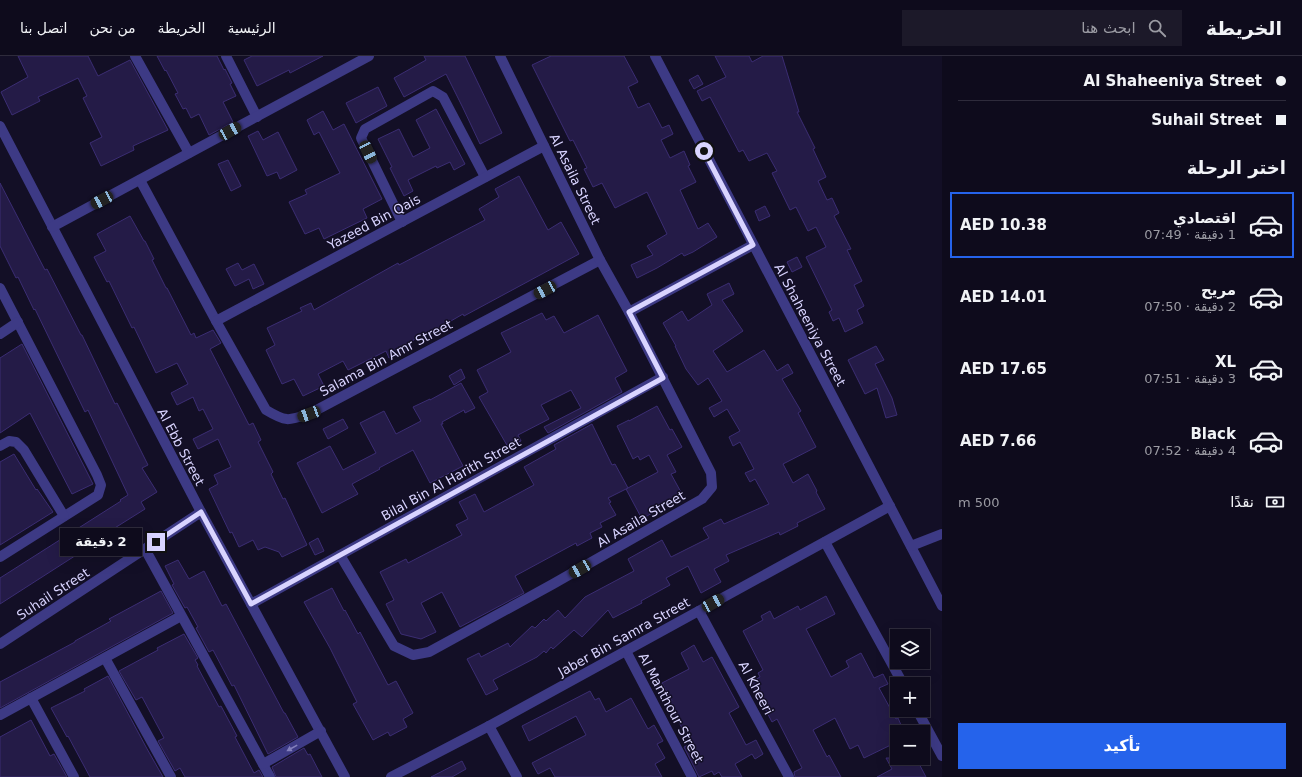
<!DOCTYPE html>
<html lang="ar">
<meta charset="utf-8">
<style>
:root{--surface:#0e0b1c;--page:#1c1929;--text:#f1f3f6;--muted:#9b9ba3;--line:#2e2b3b;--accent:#2563eb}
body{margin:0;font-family:"DejaVu Sans","Noto Sans Arabic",sans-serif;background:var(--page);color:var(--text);direction:rtl;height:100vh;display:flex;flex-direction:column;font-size:15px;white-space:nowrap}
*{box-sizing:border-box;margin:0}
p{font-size:13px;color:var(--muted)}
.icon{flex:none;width:22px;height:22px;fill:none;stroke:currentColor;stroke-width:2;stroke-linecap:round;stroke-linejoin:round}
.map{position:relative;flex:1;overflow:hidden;direction:ltr}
.details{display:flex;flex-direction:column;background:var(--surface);width:360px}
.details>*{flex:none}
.banner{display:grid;align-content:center;height:88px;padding:0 16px;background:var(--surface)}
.fabs{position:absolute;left:890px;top:573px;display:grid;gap:8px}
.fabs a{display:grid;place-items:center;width:40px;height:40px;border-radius:0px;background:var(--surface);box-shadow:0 4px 16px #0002,0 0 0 1px var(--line);font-size:20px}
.end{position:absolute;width:18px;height:18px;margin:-9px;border:5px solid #d9d4ff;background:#111;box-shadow:0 0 0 2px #111}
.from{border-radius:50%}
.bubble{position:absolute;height:28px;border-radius:0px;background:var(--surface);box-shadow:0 4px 16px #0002,0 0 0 1px var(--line);font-size:13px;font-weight:800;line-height:28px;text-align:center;direction:rtl}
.car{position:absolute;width:12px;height:24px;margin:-12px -6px;border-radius:5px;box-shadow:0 0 3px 1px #0007;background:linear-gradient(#222 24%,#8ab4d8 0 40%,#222 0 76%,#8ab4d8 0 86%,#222 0)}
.banner b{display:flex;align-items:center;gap:14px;height:38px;font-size:15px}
.banner b+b{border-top:1px solid var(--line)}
.banner i{width:10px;height:10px;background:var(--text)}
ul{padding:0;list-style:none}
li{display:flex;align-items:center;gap:12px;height:66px;margin:0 8px 6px;padding:0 8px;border:2px solid transparent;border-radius:0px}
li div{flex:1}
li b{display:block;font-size:15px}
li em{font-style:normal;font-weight:800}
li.active{border-color:var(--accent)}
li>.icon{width:36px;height:36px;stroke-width:1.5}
h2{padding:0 16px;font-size:18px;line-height:48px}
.pay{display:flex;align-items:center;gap:10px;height:44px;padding:0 16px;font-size:15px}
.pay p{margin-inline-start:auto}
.button{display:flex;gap:8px;margin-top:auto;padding:8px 16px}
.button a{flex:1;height:46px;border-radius:0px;background:var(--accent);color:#fff;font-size:16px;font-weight:800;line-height:46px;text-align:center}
header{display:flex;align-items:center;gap:24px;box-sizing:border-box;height:56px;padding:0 20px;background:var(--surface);border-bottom:1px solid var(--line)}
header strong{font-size:19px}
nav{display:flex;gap:22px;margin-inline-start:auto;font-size:14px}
.search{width:280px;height:36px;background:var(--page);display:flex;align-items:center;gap:10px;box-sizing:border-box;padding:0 14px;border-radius:0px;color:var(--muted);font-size:15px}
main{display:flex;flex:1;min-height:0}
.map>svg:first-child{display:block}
.building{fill:#241b47;stroke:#3b2d73}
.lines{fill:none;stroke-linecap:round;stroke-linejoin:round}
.minor{stroke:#3d3a85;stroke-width:10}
.oneway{fill:#837fbc}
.route{stroke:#d9d4ff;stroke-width:5}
.labels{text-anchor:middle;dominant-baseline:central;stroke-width:3;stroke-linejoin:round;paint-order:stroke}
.street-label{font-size:13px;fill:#d9d4ff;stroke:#130f26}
</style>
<header>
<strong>الخريطة</strong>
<div class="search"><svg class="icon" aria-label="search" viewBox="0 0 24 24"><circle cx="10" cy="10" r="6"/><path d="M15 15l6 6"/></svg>ابحث هنا</div>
<nav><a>الرئيسية</a><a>الخريطة</a><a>من نحن</a><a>اتصل بنا</a></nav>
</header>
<main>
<section class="details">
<div class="banner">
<b><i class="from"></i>Al Shaheeniya Street</b>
<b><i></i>Suhail Street</b>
</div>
<h2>اختر الرحلة</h2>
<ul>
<li class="active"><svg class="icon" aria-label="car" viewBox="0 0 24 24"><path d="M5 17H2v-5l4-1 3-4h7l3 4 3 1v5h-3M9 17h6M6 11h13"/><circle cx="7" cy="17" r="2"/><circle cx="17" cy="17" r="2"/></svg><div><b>اقتصادي</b><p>1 دقيقة · 07:49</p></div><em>AED 10.38</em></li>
<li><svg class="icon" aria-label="car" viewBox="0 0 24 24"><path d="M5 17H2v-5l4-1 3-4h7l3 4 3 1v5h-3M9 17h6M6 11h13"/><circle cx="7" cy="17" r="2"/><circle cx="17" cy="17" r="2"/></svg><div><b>مريح</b><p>2 دقيقة · 07:50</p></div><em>AED 14.01</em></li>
<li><svg class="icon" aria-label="car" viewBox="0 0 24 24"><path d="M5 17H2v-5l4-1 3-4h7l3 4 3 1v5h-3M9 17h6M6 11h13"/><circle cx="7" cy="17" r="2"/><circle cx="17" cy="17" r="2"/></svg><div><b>XL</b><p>3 دقيقة · 07:51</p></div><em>AED 17.65</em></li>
<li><svg class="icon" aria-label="car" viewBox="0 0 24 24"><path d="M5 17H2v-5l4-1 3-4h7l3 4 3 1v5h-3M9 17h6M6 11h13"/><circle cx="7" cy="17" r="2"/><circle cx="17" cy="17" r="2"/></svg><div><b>Black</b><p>4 دقيقة · 07:52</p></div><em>AED 7.66</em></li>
</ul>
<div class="pay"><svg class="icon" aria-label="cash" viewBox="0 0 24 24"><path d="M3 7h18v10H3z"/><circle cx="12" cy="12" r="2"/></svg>نقدًا<p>500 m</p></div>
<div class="button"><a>تأكيد</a></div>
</section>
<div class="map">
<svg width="942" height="721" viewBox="0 0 942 721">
<rect width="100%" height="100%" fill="#130f26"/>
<g class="building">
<path d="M18,0h70l10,20 32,-16 38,70 -35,16 1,4 -33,16 -11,-23 12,-6 -19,-39 4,-2 -9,-18 -40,19 2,4 -28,14 -11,-23 27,-15z"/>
<path d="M157,0h60l7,14 1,-1 7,14 -2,1 6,12 -13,6 10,20 -24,13 -10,-21 -8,4 -5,-10 -3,1 -8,-15 3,-1 -12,-23 -1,1z"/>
<path d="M252,0h71l-33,17 -1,-3 -32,16 -13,-26z"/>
<path d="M424,0h41l37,77 -22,11 -17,-36 -17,-34 -42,23 -10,-19 32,-18z"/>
<path d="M551,0h73l14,26 -10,5 10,21 11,-5 13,25 7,-3 4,9 -12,6 9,18 14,-7 6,14 -2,1 8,16 -16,8 18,39 10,-6 9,14 -24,15 -9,4 -2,-3 -25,15 -20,10 -6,-13 22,-10 -6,-9 20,-12 -20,-42 -32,16 -13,-25 -9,4 -9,-18 3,-1 -14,-28 -3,1 -38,-76z"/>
<path d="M715,0h34l3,6 11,-6h19l17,56h-2l18,36 -2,1 13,28 -8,4 9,19 5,-2 7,15 -5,3 17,33 -4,1 15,31 -8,4 10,21 -7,4 6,13 -18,9 -6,-14 -6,3 -4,-9 3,-2 -26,-53 20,-10 -10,-20 -8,4 -12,-24 -6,3 -18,-37 5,-2 -10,-18 -18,8 -6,-11 -4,2 -29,-55 -8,4 -5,-10 29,-14z"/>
<path d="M698,19l5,9 -9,5 -5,-9z"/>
<path d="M378,31l9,19 -31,17 -10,-20z"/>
<path d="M436,53l29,55 -11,6 -4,-8 -13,6 -1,-2 -28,14 5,11 -9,5 -14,-28 2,-1 -14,-28 21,-10 14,28 17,-9 -14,-28z"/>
<path d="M323,55l10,19 11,-6 38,75 -19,10 4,9 -43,21 -5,-11 -14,6 -16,-32 18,-8 -2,-4 35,-17 -21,-41 -5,3 -7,-15z"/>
<path d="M258,75l5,9 15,-8 19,38 -17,9 -3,-7 -10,4 -19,-40z"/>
<path d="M228,104l13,26 -10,5 -13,-27z"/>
<path d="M519,120l29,54 13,-8 18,32 -115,62 -1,-2 -26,15 -1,-1 -26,14 2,5 -23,11 -3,-7 -38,19 -5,-9 -25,13 6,12 -21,10 -9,-17 -12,5 -16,-34 9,-5 -8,-17 35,-17 -2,-3 11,-5 3,7 84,-47 1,2 86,-45 -6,-11 20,-12 -4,-8z"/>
<path d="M0,127l45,87 2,-1 34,66h1l33,69 2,-1 31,62 -6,3 15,24 -16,10 4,7 -51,32 1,2 -95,61v-26l121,-77 -1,-1 8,-5 -40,-85 -3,2 -50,-103 -1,1 -16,-33 -2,1 -16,-32z"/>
<path d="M765,150l5,10 -11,5 -4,-10z"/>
<path d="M130,160l14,25h1l9,18 -2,1 14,28h1l24,47 3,-2 2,5 17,-8 8,13 -11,6 39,76 4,-2 8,17 -3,2 15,30 -2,2 12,25 2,-1 22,47 -25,12 -3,-5 -14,-5 -7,3 -5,-10 -14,7 -7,-15 -2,1 -21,-44 9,-5 -4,-9 17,-8 -13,-28 -20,10 -5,-10 20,-10 -10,-20 -4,2 -6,-14 -16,8 -6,-12 17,-9 -11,-21 -21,10 -22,-46 -2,1 -23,-47 -2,1 -13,-25 12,-6 -9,-17z"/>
<path d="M797,201l5,10 -10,5 -5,-10z"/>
<path d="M238,207l4,7 12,-6 10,20 -11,5 -4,-10 -14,7 -9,-17z"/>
<path d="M729,227l5,11 -12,6 21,31 -30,20 14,21 37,-22 13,21 11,-7 5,9 -11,6 19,32 -3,2 18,34 -33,17 10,19 15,-9 9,17 -1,1 9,17 -28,14 1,3 -18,9 -1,-3 -53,23 3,6 -15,8 7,13 -20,11 -13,-27 -22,12 4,7 -29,16 1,2 -29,15 -5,-8 -26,27 -8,-7 -21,19 -2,-2 -5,6 -2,-2 -7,6 -44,23 5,9 -12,6 -19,-36 12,-6 2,4 27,-14 2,4 22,-21 3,2 9,-9 2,2 12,-11 7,8 20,-21 49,-26 -6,-12 34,-19 9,17 38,-19 -6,-10 18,-9 3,5 45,-20 -14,-25 -5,3 -5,-9 9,-4 -14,-27 -7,4 -4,-9 11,-6 -13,-22 -13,8 -5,-9 13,-7 -14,-23 -10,7 -12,-16 -11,-23h1l-13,-23 19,-12 6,10 24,-16 -5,-11z"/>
<path d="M542,257l4,7 8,-4 10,17 34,-18 29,56 -12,7 7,14 -74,41 -4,-6 37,-19 -10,-18 -30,15 8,14 -31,16 3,6 -13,6 -29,-50 9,-5 -11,-22 34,-18 -10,-19z"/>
<path d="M22,288l71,140 -21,10 -42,-81 -30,20v-75z"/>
<path d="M876,290l8,14 -9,4 17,34 5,17 -11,3 -9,-30 -12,6 -17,-34z"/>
<path d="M461,313l4,9 -11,7 -5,-9z"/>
<path d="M461,327l14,25 -10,5 -1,-3 -22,12 1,2h-2l22,42 -33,17 -17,-33 -34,18 1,1 -28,15 6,10 -36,19 -25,-50 33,-17 13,24 33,-17 -16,-30 24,-12 12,23 25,-13 -8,-14 17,-8v1z"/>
<path d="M657,350l13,24 2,-1 10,18 -15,8 9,17 -5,2 11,20 -31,17 1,2 -10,6 -16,-30 32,-17 -9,-17 -9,5 -2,-4 -5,3 -16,-33 12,-6v1z"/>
<path d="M343,363l5,9 -20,11 -5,-10z"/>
<path d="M592,368l20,41 3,-1 13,24 -20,10 3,4 -2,1 7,12 -16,8 2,4 -12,6 2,5 -15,8 -1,-3 -61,33 9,17 -64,34 -18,-35 -21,11 15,29 -15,7 -20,-5 -15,-30 8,-4 -14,-28 26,-13 2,4 54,-28 -6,-10 12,-6 -9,-17 16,-8 9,18 50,-27 -10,-18 32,-18 -2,-4z"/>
<path d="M14,398l22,36 1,-1 16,23 -53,33v-83z"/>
<path d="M318,482l6,13 -9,4 -6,-12z"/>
<path d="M178,504l11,19 15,-8 18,35 4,-2 58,109h1l13,24 -30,17 -34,-69 -2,1 -19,-36 -4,2 -13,-24 2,-1 -11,-20 -2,1 -13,-23 2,-1 -9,-18z"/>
<path d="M332,532l12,23 1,-1 13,24 2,-2 28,53 8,-4 17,32 -10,6 4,8 -17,9 -2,-4 -15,8 -20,-36 4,-2 -27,-54 -26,-46z"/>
<path d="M161,535l12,22 -173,95v-26l75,-40v-1l36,-20 -2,-2z"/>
<path d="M826,540l9,18 -29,15 25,48 18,-10 -3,-6 15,-8 13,25 9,-4 5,10 -9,4 17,31 2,-1 6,14h-7v10l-33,16 -6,-13 -8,4 -15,-31 -22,12 14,27 2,-2 12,22h-46l-1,-5 8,-4 -25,-49 -5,3 -21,-40 9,-5 -2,-4 5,-3 -20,-39 20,-11 -2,-4 9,-5 4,8 24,-13 2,4z"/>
<path d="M184,578l14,24 -3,2 3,5 -1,1 22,41 2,-1 16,30 -2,1 19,36 5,-3 4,7h-78l-5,-9 -5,3 -17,-30 6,-3 -22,-41 -6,3 -17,-29 39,-21 -1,-2z"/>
<path d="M694,589l9,17 9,-5 27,50 -10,6 17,32 10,-5 7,14 -8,5 -3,-5 -17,10 7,13h-20l-3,-5 -5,3 -2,-4 -13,6 -15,-30 6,-3 -21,-42 3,-1 -10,-18 27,-14 -8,-16z"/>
<path d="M108,620l38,71 17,30h-73l-22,-41 -1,1 -16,-29 34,-17 -1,-2z"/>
<path d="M590,635l5,9 4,-2 7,14 25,-14 17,31 6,-4 9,16 -6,3 8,14 -10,6 7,13h-107l-5,-9 -12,6 -6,-11 54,-28 -10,-19 -47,25 -7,-15z"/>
<path d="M31,664l19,36 4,-2 13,23h-67v-40z"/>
<path d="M304,692l4,7 2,-1 12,23h-46l-4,-10z"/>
<path d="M886,702h30l10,19h-49l15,-8z"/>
<path d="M462,705l4,8 -14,8h-21z"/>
</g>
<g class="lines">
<g class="minor">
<path d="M135,0l54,97"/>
<path d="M226,0l31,61"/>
<path d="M655,0l287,550"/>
<path d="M0,70l201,386 144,265"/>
<path d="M140,124l76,141 50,89c20,12 22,11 43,4l291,-154"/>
<path d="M402,166l-41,-84 4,-9 68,-38 10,6 42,80"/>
<path d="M52,171l317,-171"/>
<path d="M0,232l97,187 4,10 -3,10 -98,62"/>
<path d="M629,256l124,-67"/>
<path d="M216,265l328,-175"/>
<path d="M0,278l18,-12"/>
<path d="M0,390l9,-5 7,1 8,8 40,66"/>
<path d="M825,486l78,142"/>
<path d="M911,490l31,-12"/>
<path d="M145,493l125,228"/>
<path d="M340,499l54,91 19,9 16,-3 124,-68 149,-85 10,-12 -1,-14 -82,-161 -29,-52 -100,-204"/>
<path d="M251,548l412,-227"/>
<path d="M699,555l90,166"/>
<path d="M0,588l201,-132"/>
<path d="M626,595l66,126"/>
<path d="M105,602l66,119"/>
<path d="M31,642l43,79"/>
<path d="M917,654l25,46"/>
<path d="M0,659l181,-99"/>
<path d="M489,670l28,51"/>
<path d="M263,708l58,-33"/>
<path d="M391,721l98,-51 401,-220"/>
</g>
</g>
<defs><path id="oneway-solid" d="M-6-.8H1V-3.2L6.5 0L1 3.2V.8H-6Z"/></defs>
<use class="oneway" href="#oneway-solid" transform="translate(292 692) rotate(151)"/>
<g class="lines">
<path class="route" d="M156,486l45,-30 50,92 412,-226 -34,-66 124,-67 -49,-94"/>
</g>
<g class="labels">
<g class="street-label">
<text transform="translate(575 123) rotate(64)">Al Asaila Street</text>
<text transform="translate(374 166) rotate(-28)">Yazeed Bin Qais</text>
<text transform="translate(810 269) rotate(62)">Al Shaheeniya Street</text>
<text transform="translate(386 302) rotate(-28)">Salama Bin Amr Street</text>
<text transform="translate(181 391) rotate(62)">Al Ebb Street</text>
<text transform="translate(451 423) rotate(-29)">Bilal Bin Al Harith Street</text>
<text transform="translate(641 463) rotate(-30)">Al Asaila Street</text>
<text transform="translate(53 538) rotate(-33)">Suhail Street</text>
<text transform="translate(624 581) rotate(-29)">Jaber Bin Samra Street</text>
<text transform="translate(756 632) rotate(62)">Al Kheeri</text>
<text transform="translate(671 652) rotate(62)">Al Manthour Street</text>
</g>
</g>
</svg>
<div class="fabs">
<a><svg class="icon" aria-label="layers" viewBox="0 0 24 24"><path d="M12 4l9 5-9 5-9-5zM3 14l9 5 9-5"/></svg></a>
<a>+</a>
<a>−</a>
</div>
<i class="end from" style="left:704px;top:95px"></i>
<i class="end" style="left:156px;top:486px"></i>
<div class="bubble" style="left:60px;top:472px;width:82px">2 دقيقة</div>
<i class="car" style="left:230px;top:75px;rotate:61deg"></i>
<i class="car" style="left:368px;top:96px;rotate:154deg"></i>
<i class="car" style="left:102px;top:144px;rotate:242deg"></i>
<i class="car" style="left:545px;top:234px;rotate:242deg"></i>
<i class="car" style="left:309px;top:358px;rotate:250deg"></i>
<i class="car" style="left:580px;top:513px;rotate:240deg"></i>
<i class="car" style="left:713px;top:547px;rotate:61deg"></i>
</div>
</main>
